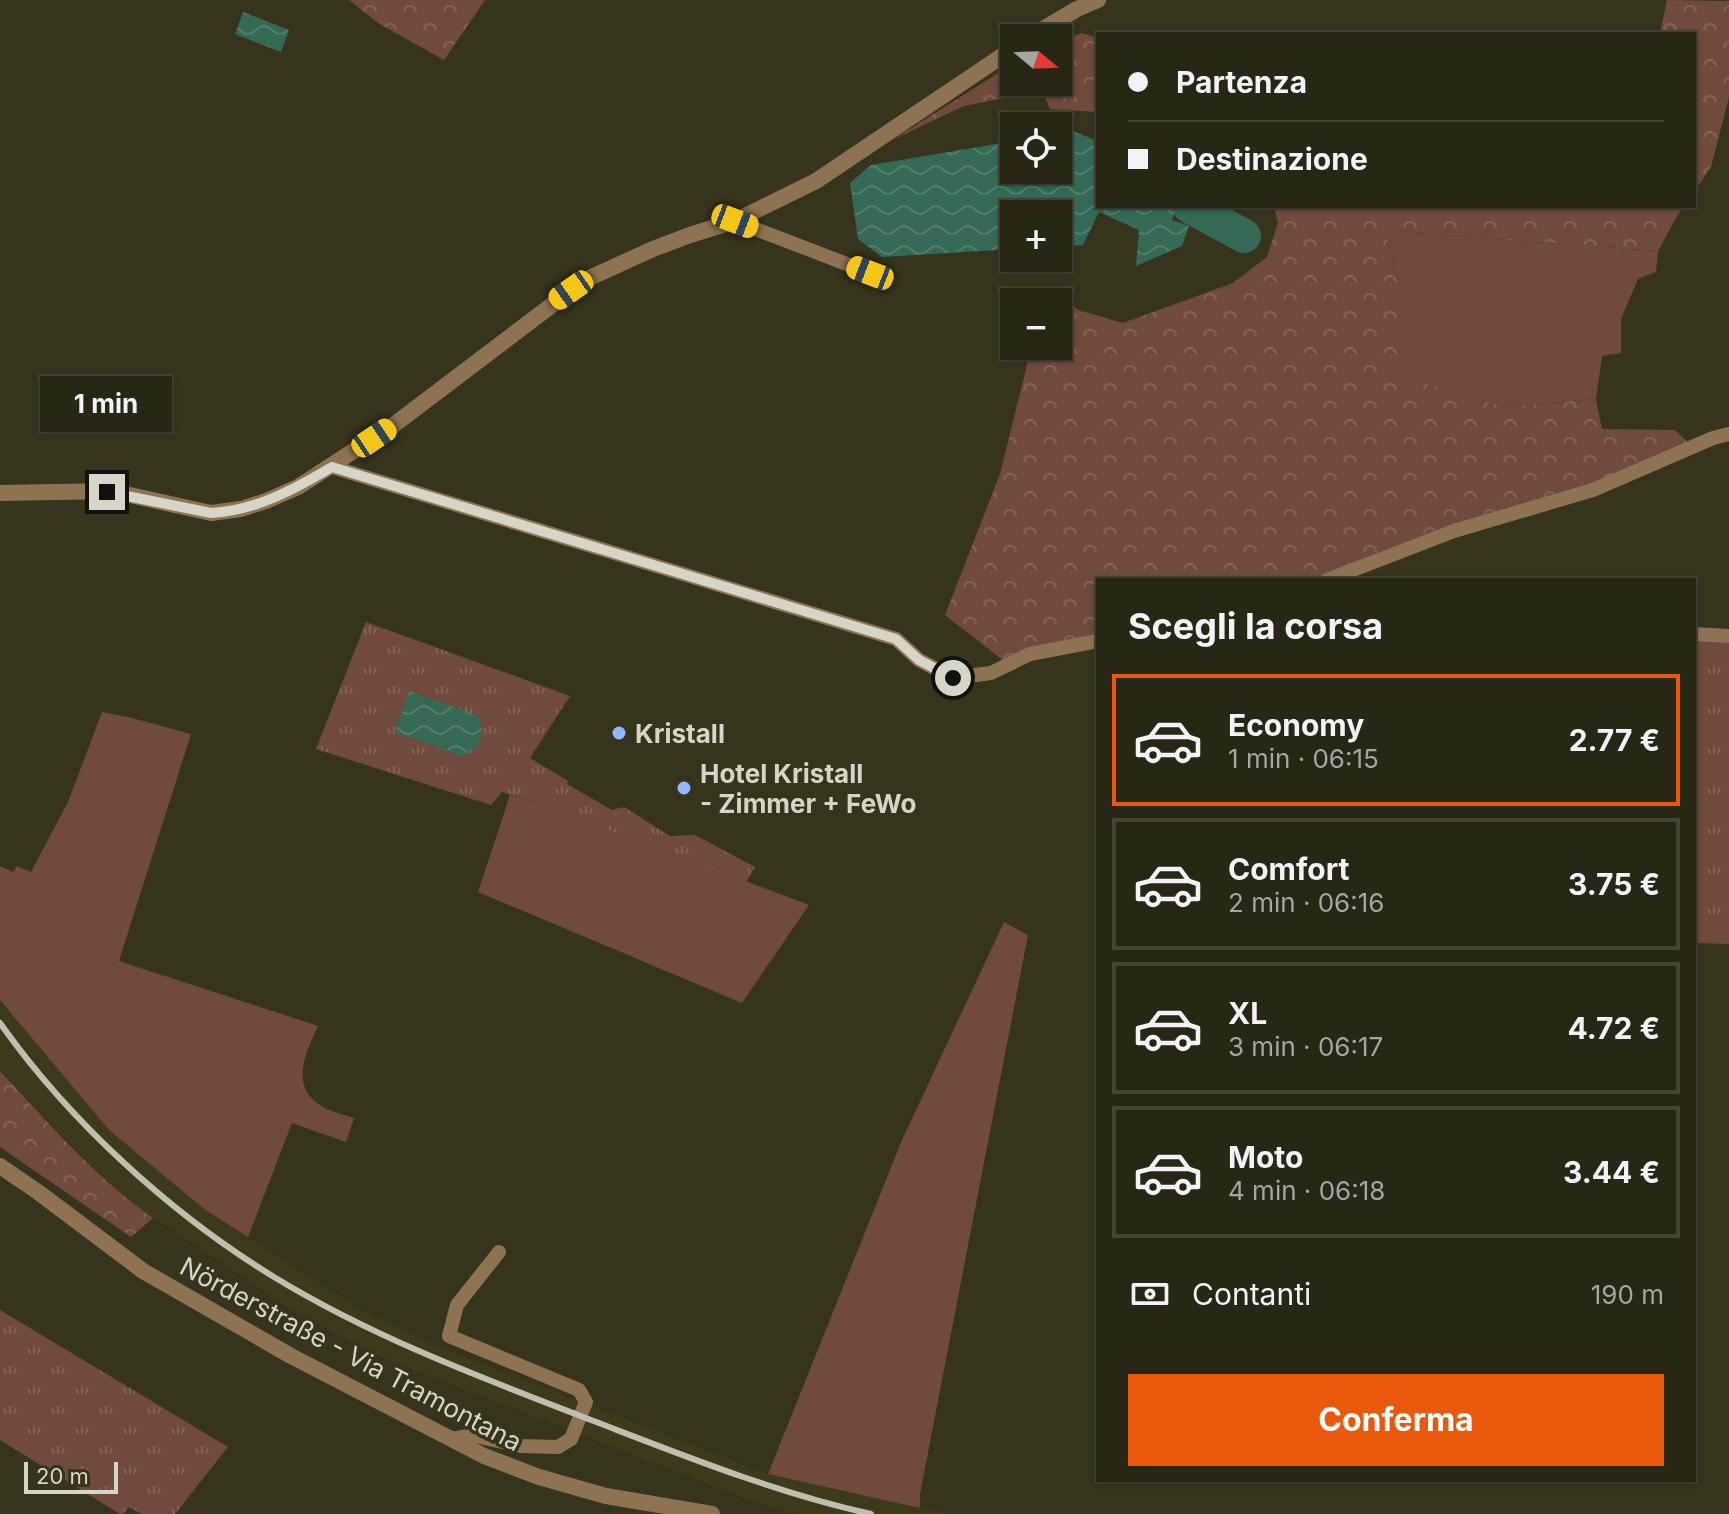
<!DOCTYPE html>
<html lang="it">
<meta charset="utf-8">
<style>
:root{--surface:#282716;--page:#302f1f;--text:#f1f3f6;--muted:#a5a5a1;--line:#444435;--accent:#ea580c}
body{margin:0;font-family:Inter,sans-serif;background:var(--page);color:var(--text);height:100vh;display:flex;flex-direction:column;font-size:30px;white-space:nowrap}
*{box-sizing:border-box;margin:0}
p{font-size:26px;color:var(--muted)}
.icon{flex:none;width:44px;height:44px;fill:none;stroke:currentColor;stroke-width:2;stroke-linecap:round;stroke-linejoin:round}
.map{position:relative;flex:1;overflow:hidden}
.sheet{position:absolute;left:1096px;top:578px;width:600px;height:904px;display:flex;flex-direction:column;background:var(--surface);border-radius:0px;box-shadow:0 2px 6px #0004,0 0 0 2px var(--line)}
.sheet>*{flex:none}
.guide{position:absolute;left:1096px;top:32px;width:600px;height:176px;border-radius:0px;box-shadow:0 2px 6px #0004,0 0 0 2px var(--line);display:grid;align-content:center;height:176px;padding:0 32px;background:var(--surface)}
.needle{width:52px;rotate:109deg}
.tools{position:absolute;left:1000px;top:24px;display:grid;gap:16px}
.tools a{display:grid;place-items:center;width:72px;height:72px;border-radius:0px;background:var(--surface);box-shadow:0 2px 6px #0004,0 0 0 2px var(--line);font-size:40px}
.scale{position:absolute;left:24px;bottom:20px;width:94px;box-sizing:border-box;padding-left:8px;border:4px solid #d6d5c7;border-top:0;font-size:22px;line-height:28px;white-space:nowrap;color:#d6d5c7;-webkit-text-stroke:6px #36341d;paint-order:stroke}
.end{position:absolute;width:36px;height:36px;margin:-18px;border:10px solid #d6d5c7;background:#111;box-shadow:0 0 0 4px #111}
.from{border-radius:50%}
.bubble{position:absolute;height:56px;border-radius:0px;background:var(--surface);box-shadow:0 2px 6px #0004,0 0 0 2px var(--line);font-size:26px;font-weight:700;line-height:56px;text-align:center}
.car{position:absolute;width:24px;height:48px;margin:-24px -12px;border-radius:10px;box-shadow:0 0 6px 2px #0007;background:linear-gradient(#f5c518 24%,#345 0 40%,#f5c518 0 76%,#345 0 86%,#f5c518 0)}
.guide b{display:flex;align-items:center;gap:28px;height:76px;font-size:30px}
.guide b+b{border-top:2px solid var(--line)}
.guide i{width:20px;height:20px;background:var(--text)}
ul{padding:0;list-style:none}
li{display:flex;align-items:center;gap:24px;height:132px;margin:0 16px 12px;padding:0 16px;border:4px solid var(--line);border-radius:0px}
li div{flex:1}
li b{display:block;font-size:30px}
li em{font-style:normal;font-weight:700}
li.on{border-color:var(--accent)}
li>.icon{width:72px;height:72px;stroke-width:1.5}
h2{padding:0 32px;font-size:36px;line-height:96px}
.pay{display:flex;align-items:center;gap:20px;height:88px;padding:0 32px;font-size:30px}
.pay p{margin-inline-start:auto}
.button{display:flex;gap:16px;margin-top:auto;padding:16px 32px}
.button a{flex:1;height:92px;border-radius:0px;background:var(--accent);color:#fff;font-size:32px;font-weight:700;line-height:92px;text-align:center}
.map>svg:first-child{display:block}
.built{fill:#3d3a1b}
.green{fill:#6f4a3d}
.forest{fill:url(#forest-crowns)}
.park{fill:url(#park-tufts)}
.water{fill:url(#water-waves)}
.lines{fill:none;stroke-linecap:round;stroke-linejoin:round}
.canal{stroke:#346a55;stroke-width:34}
.lane{stroke:#8e7352;stroke-width:14}
.street{stroke:#8e7352;stroke-width:16}
.rail{stroke:#c0beaf;stroke-width:6}
.route{stroke:#d6d5c7;stroke-width:10}
.poi-dot{fill:#91b8fd;stroke:#36341d;stroke-width:3}
.labels{text-anchor:middle;dominant-baseline:central;stroke-width:7;stroke-linejoin:round;paint-order:stroke}
.poi-label{font-size:26px;font-weight:bold;fill:#d6d5c7;stroke:#36341d;text-anchor:start}
.street-label{font-size:26px;fill:#d6d5c7;stroke:#36341d}
</style>
<div class="map">
<svg width="1729" height="1514" viewBox="0 0 1729 1514">
<defs>
<pattern id="forest-crowns" width="20" height="18" patternUnits="userSpaceOnUse" patternTransform="scale(2)"><rect width="20" height="18" fill="#6f4a3d"/><path d="M2 6a3 3 0 1 1 6 0M12 15a3 3 0 1 1 6 0" fill="none" stroke="#836358"/></pattern>
<pattern id="park-tufts" width="24" height="20" patternUnits="userSpaceOnUse" patternTransform="scale(2)"><rect width="24" height="20" fill="#6f4a3d"/><path d="M3 7l-1-3M5 7V3M7 7l1-3M15 17l-1-3M17 17v-4M19 17l1-3" fill="none" stroke="#836358"/></pattern>
<pattern id="water-waves" width="16" height="10" patternUnits="userSpaceOnUse" patternTransform="scale(2)"><rect width="16" height="10" fill="#346a55"/><path d="M0 5q4-4 8 0t8 0" fill="none" stroke="#517e6c"/></pattern>
</defs>
<rect width="100%" height="100%" fill="#36341d"/>
<path class="built" d="M0,1000l109,130 95,79 153,98 84,41 327,126 184,40h-157l-35,-10 -369,-143 -93,-47 -173,-116 -79,-79 -46,-49z"/>
<g class="green">
<path d="M1396,230l70,7 192,14 -2,21 -18,7 -17,40v34l-19,3 -6,43 -91,8 -106,-31 1,-89 -13,-50z"/>
<path d="M102,712l30,6 59,16 -72,227 199,65c-13,28 -29,62 5,81 9,5 22,8 31,11l-8,24 -54,-19 -44,114 -44,-28 -95,-79 -109,-130v-134l13,6 4,-6 14,6 37,-70z"/>
<path d="M510,795l44,14 255,96 -67,98 -264,-111z"/>
<path d="M1004,922l24,13 -108,559v14l-152,-34 134,-334z"/>
</g>
<g class="forest">
<path d="M349,0h136l-41,60 -66,-37z"/>
<path d="M1667,0l62,1v96l-18,70 -17,25v-158h-34z"/>
<path d="M1082,33l16,5v74l-48,-3 -8,-19 -78,16 -70,33 120,-76v19h44v-40z"/>
<path d="M1274,206h410l-9,14 -17,31 -192,-14 -70,-7 -9,7 13,50v89l105,31 91,-8 6,30 73,1 18,17 -364,133h-231v61l-89,24 -64,-50 55,-141 26,-105 2,-12 -6,-11h36v-44h-26l3,-8 24,-2 19,18 45,13 110,-40 34,-26 11,-34z"/>
<path d="M0,1071c47,50 96,107 153,147l-22,19 -131,-90z"/>
</g>
<g class="park">
<path d="M366,622l204,74 -40,62 38,23 -1,3 45,26 12,-3 46,29 25,-1 60,32 -9,15 -192,-73 -52,-17 -11,13 -175,-56z"/>
<path d="M1694,636l35,4v304l-35,-1z"/>
<path d="M0,1310l228,137 -53,67h-34l-12,-7 -6,7h-3l-120,-74z"/>
</g>
<g class="water">
<path d="M243,12l46,18 -8,22 -46,-18z"/>
<path d="M1072,131l26,10v65h79l-5,14 17,6 -7,20 -46,20 3,-36 -40,-18 -16,33 -25,2v-33h-44v35l-132,8 -24,-18 -8,-56 21,-18 143,-24v29h44v-37z"/>
<path d="M409,691l69,25 4,16 -4,14 -16,10 -67,-24z"/>
</g>
<g class="lines">
<path class="canal" d="M1189,206l55,30"/>
<g class="lane">
<path d="M735,221l135,52"/>
<path d="M332,467l564,172 23,21 34,18 38,-5 39,-19 68,-13"/>
<path d="M1327,580l127,-49 139,-41 120,-52 16,-4"/>
<path d="M1694,634l35,2"/>
<path d="M451,1439l20,-4 50,11 37,1 13,-8 15,-37 -7,-12 -130,-54 8,-31 42,-53"/>
</g>
<g class="street">
<path d="M1028,38l49,-29 21,-9"/>
<path d="M0,493l112,-2 99,22 30,-4 25,-8 32,-14 97,-63 190,-144 68,-31 37,-14 45,-14 81,-40 198,-133"/>
<path d="M0,1166l38,26 105,79 148,85 193,100 55,21 67,19 106,18"/>
</g>
<path class="rail" d="M0,1023c70,99 171,191 274,254 95,58 200,98 304,138 97,37 191,76 293,99"/>
</g>
<g class="lines">
<path class="route" d="M107,492l104,21c44,-2 84,-24 121,-46l564,172 23,21 34,18"/>
</g>
<g class="poi-dot">
<circle cx="619" cy="733" r="8"/>
<circle cx="684" cy="788" r="8"/>
</g>
<g class="labels">
<g class="poi-label">
<text x="635" y="733">Kristall</text>
<text x="700" y="773">Hotel Kristall<tspan x="700" dy="30">- Zimmer + FeWo</tspan></text>
</g>
<g class="street-label">
<text transform="translate(351 1354) rotate(28)">Nörderstraße - Via Tramontana</text>
</g>
</g>
</svg>
<div class="tools">
<a><svg class="needle" viewBox="-14 -14 28 28"><path d="M0-13l5 13h-10z" fill="#e53935"/><path d="M0 13l5-13h-10z" fill="#a5a5a1"/></svg></a>
<a><svg class="icon" aria-label="locate" viewBox="0 0 24 24"><circle cx="12" cy="12" r="6"/><path d="M12 2v4M12 18v4M2 12h4M18 12h4"/></svg></a>
<a>+</a>
<a>−</a>
</div>
<div class="scale">20 m</div>
<i class="end from" style="left:953px;top:678px"></i>
<i class="end" style="left:107px;top:492px"></i>
<div class="bubble" style="left:40px;top:376px;width:132px">1 min</div>
<i class="car" style="left:735px;top:221px;rotate:111deg"></i>
<i class="car" style="left:870px;top:273px;rotate:291deg"></i>
<i class="car" style="left:571px;top:290px;rotate:235deg"></i>
<i class="car" style="left:374px;top:438px;rotate:56deg"></i>
<div class="guide">
<b><i class="from"></i>Partenza</b>
<b><i></i>Destinazione</b>
</div>
<section class="sheet">
<h2>Scegli la corsa</h2>
<ul>
<li class="on"><svg class="icon" aria-label="car" viewBox="0 0 24 24"><path d="M5 17H2v-5l4-1 3-4h7l3 4 3 1v5h-3M9 17h6M6 11h13"/><circle cx="7" cy="17" r="2"/><circle cx="17" cy="17" r="2"/></svg><div><b>Economy</b><p>1 min · 06:15</p></div><em>2.77 €</em></li>
<li><svg class="icon" aria-label="car" viewBox="0 0 24 24"><path d="M5 17H2v-5l4-1 3-4h7l3 4 3 1v5h-3M9 17h6M6 11h13"/><circle cx="7" cy="17" r="2"/><circle cx="17" cy="17" r="2"/></svg><div><b>Comfort</b><p>2 min · 06:16</p></div><em>3.75 €</em></li>
<li><svg class="icon" aria-label="car" viewBox="0 0 24 24"><path d="M5 17H2v-5l4-1 3-4h7l3 4 3 1v5h-3M9 17h6M6 11h13"/><circle cx="7" cy="17" r="2"/><circle cx="17" cy="17" r="2"/></svg><div><b>XL</b><p>3 min · 06:17</p></div><em>4.72 €</em></li>
<li><svg class="icon" aria-label="car" viewBox="0 0 24 24"><path d="M5 17H2v-5l4-1 3-4h7l3 4 3 1v5h-3M9 17h6M6 11h13"/><circle cx="7" cy="17" r="2"/><circle cx="17" cy="17" r="2"/></svg><div><b>Moto</b><p>4 min · 06:18</p></div><em>3.44 €</em></li>
</ul>
<div class="pay"><svg class="icon" aria-label="cash" viewBox="0 0 24 24"><path d="M3 7h18v10H3z"/><circle cx="12" cy="12" r="2"/></svg>Contanti<p>190 m</p></div>
<div class="button"><a>Conferma</a></div>
</section>
</div>
